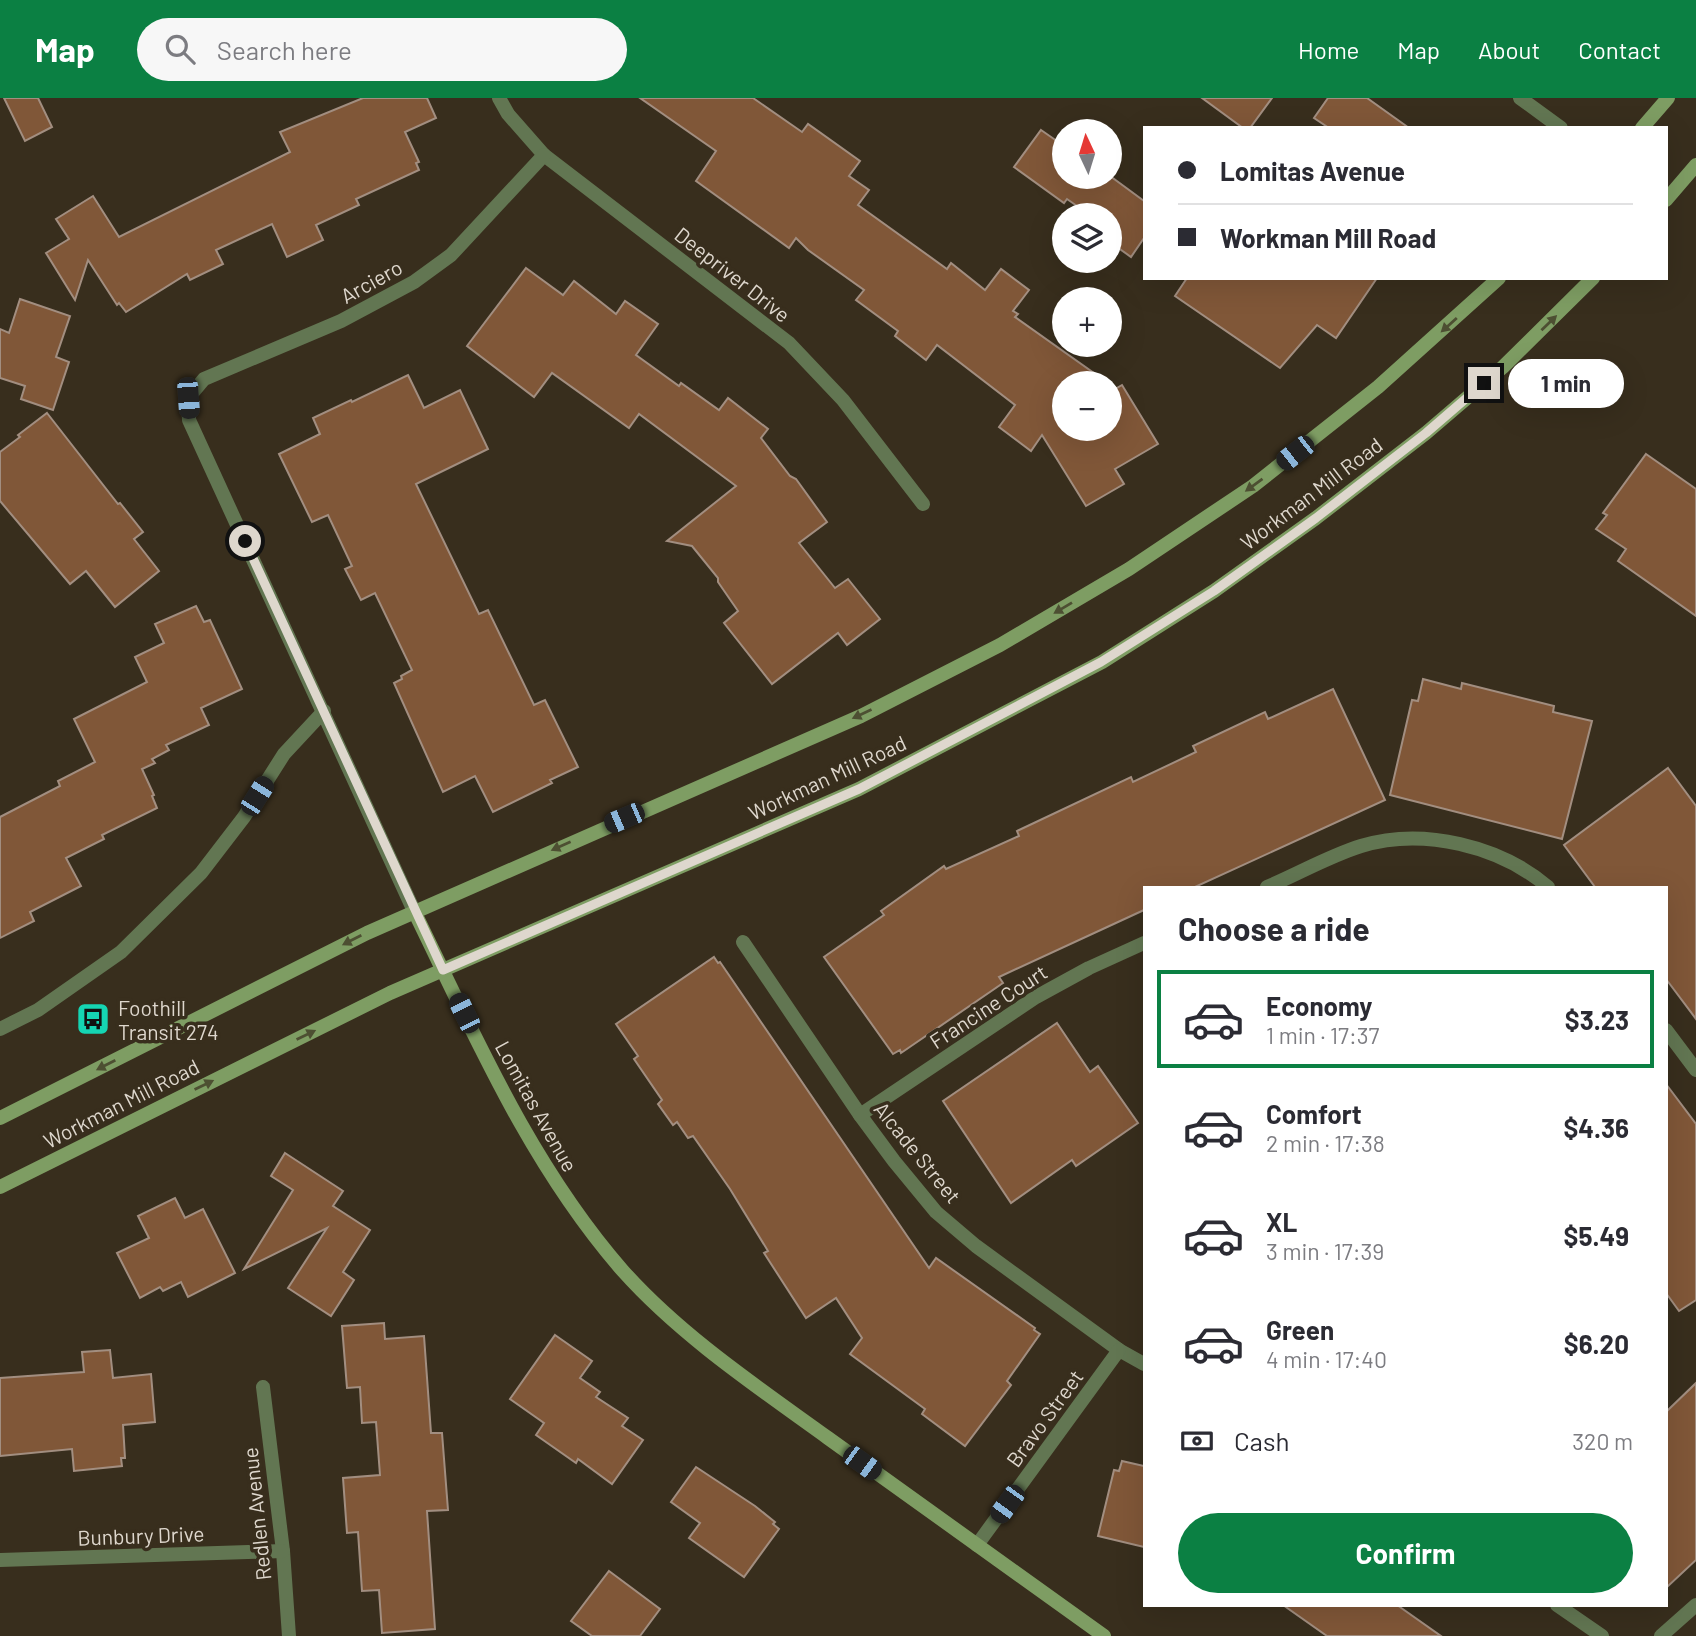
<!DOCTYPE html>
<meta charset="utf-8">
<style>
:root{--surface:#fff;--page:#f7f7f7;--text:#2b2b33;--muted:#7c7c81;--line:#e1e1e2;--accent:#0b8043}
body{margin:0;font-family:Barlow,sans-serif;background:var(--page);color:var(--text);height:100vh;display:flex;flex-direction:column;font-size:26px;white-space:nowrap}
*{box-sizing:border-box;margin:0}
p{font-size:23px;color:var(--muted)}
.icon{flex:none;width:38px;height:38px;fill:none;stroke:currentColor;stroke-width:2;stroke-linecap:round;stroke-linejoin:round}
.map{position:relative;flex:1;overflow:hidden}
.panel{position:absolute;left:1143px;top:788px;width:525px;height:721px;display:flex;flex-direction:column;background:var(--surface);border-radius:0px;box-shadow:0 7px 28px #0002}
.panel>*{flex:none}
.top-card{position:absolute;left:1143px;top:28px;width:525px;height:154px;border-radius:0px;box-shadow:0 7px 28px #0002;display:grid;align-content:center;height:154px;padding:0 35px;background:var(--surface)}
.needle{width:46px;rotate:356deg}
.buttons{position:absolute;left:1052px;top:21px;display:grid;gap:14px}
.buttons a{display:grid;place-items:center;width:70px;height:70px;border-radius:50%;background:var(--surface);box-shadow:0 7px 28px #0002;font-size:35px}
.end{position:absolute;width:32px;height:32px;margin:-16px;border:9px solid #ded7cd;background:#111;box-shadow:0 0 0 4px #111}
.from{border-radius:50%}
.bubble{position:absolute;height:49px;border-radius:24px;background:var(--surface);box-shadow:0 7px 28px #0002;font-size:23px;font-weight:700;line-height:49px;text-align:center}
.car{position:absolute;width:21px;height:42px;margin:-21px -10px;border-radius:9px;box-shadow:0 0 5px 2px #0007;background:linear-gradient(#222 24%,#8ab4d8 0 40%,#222 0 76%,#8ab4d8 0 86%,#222 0)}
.top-card b{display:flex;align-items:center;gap:24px;height:66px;font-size:26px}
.top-card b+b{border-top:2px solid var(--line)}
.top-card i{width:18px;height:18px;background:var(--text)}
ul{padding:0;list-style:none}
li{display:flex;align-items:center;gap:21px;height:98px;margin:0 14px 10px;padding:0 21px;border:4px solid transparent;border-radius:0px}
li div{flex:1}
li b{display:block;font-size:26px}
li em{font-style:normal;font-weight:700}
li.active{border-color:var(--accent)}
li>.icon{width:63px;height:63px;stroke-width:1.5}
h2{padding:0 35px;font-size:32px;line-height:84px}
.pay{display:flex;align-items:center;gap:18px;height:77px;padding:0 35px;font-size:26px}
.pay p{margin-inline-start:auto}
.button{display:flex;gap:14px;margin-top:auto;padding:14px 35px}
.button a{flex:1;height:80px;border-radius:42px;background:var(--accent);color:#fff;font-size:28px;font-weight:700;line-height:80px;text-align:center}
header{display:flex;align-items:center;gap:42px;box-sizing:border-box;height:98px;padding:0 35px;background:var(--accent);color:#fff}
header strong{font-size:33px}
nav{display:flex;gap:38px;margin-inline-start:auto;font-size:24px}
.search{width:490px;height:63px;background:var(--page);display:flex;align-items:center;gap:18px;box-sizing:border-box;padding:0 24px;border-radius:38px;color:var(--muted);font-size:26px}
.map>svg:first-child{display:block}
.building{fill:#805738;stroke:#a28e80;stroke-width:2}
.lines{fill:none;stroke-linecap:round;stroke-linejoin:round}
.street{stroke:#627652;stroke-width:14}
.secondary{stroke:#7e9d63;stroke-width:14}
.oneway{fill:#4d4f32}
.route{stroke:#ded7cd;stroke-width:9}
.labels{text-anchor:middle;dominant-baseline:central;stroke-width:7;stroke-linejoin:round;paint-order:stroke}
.street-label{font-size:21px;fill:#ded7cd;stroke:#382e1d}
.poi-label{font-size:21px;fill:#ded7cd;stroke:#382e1d;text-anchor:start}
</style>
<header>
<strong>Map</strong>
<div class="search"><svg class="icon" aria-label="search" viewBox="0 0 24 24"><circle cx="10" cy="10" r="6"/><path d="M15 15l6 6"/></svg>Search here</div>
<nav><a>Home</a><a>Map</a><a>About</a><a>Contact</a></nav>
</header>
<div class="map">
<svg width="1696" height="1538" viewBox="0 0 1696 1538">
<rect width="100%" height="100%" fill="#382e1d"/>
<g class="building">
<path d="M4,0h34l14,29 -27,14z"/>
<path d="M363,0h64l9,20 -31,14 14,30 -3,1 3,7 -63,29 3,6 -43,20 7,15 -36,17 -15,-33 -56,26 7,14 -33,16 -3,-6 -61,38 -7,-9 -2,2 -29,-45 -13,40 -29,-47 23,-14 -13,-20 37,-23 26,41 171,-85 -10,-20z"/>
<path d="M640,0h113l49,34 6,-8 52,37 -11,15 20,14 -11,15 89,64 4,-6 34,27 16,-21 28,21 -16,21 5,3 -3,3 93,66h-44v46h46v-44l5,4 7,-4 36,59 -43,25 9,15 -38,22 -44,-71 -11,16 -32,-24 16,-22 -78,-60 -11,15 -31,-24 3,-5 -42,-31 8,-10 -56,-40 -12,-12 -7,10 -93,-67 20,-30z"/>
<path d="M1202,0h70l-22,30h-7z"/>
<path d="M1328,0h39l42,30h-80l-15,-10z"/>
<path d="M1041,32l23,16v31h42l4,2v-3l34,25v37l-13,19 -21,-15v-27h-20l-23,-16 -3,4 -50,-36z"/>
<path d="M526,170l37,27 11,-14 42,33 9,-13 33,23 -22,31 43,31 2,-3 38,27 9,-12 40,31 -7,9 29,38 6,3 31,43 -28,21 36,45 13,-9 32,40 -33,26 -9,-12 -66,51 -48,-61 14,-12 -20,-29v-4l-26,-32 -25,-5 69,-55 -97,-72 -10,14 -77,-55 -18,24 -67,-51z"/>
<path d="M1187,180h190l-41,60 -19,-13 -37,43 -105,-72z"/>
<path d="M20,201l50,17 -14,41 13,5 -16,48 -32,-11 4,-13 -25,-8v-49l9,4z"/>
<path d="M408,277l16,33 36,-18 28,59 -72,35 63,130 9,-4 46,95 11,-5 33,67 -28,13 2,3 -59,29 -18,-36 -32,16 -49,-109 8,-4 -1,-3 11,-6 -37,-77 -14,7 -16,-31 7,-3 -24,-51 -16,7 -33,-68 41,-20 -7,-16 38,-18 1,2z"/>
<path d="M47,315l71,91 2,-1 23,29 -9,7 25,32 -44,36 -29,-36 -16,13 -70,-83v-49l20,-15 -2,-2z"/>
<path d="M1646,356l50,35v127l-78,-55 8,-12 -30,-20 11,-14 -4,-2z"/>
<path d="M196,508l8,16 6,-2 32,69 -41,19 8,17 -43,20 3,5 -17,9 3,4 -13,6 12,26 -2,1 5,12 -55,27 2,4 -38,19 15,28 -51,26 4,9 -34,17v-121l60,-31 -2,-5 37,-19 -21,-43 73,-37 -12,-25 29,-14 -9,-19z"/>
<path d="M1423,581l38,10 1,-6 92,23 -1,6 39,9 -30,118 -172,-44 22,-95 6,1z"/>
<path d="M1333,591l52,111 -190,87h-51v23l-145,67 4,6 -102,70 -1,-3 -7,4 -69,-97 60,-42 -3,-4 63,-45 2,3 73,-33 -2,-5 114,-54 2,5 63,-30 -3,-6 72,-34 3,7z"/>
<path d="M1668,670l28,38v213l-30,-40v-92h-71l-31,-42z"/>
<path d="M714,859l4,6 2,-1 209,306 7,-10 99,70 -1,2 6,4 -33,47 4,4 -46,61 -43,-32 3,-5 -75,-55 12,-16 -26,-40 -30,20 -42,-65 4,-2 -38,-62 -37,-53 -5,2 -11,-16 -4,3 -15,-21 4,-4 -28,-41 4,-3 -22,-32z"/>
<path d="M1057,925l33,49 8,-6 40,57 -62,43 -4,-6 -61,43 -68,-102z"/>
<path d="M1666,986l30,40v176l-17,11 -13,-18z"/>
<path d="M285,1055l58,38 -10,15 37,24 -27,42 11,8 -23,36 -43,-28 39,-60 -83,41 49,-79 -22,-14z"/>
<path d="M175,1100l10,20 18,-9 32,64 -47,24 -7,-15 -18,9 -3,-4 -20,11 -23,-45 32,-15 -11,-22z"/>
<path d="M384,1225l1,16 39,-3 7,97h11l6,77 -21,1 8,118 -53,4 -3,-43 -17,1 -4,-59 -11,1 -4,-55 37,-3 -4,-53 -14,1 -2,-36 -13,1 -5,-62z"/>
<path d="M555,1237l37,26 -12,17 20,14 -4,5 32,21 -6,8 21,14 -31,44 -34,-25 -2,4 -40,-28 8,-12 -34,-24z"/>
<path d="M110,1252l3,28 38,-4 4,48 -32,3 2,33h-4l1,8 -48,5 -2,-22 -72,7v-78l84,-6 -2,-20z"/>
<path d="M1696,1285v177l-30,28v-176z"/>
<path d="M1122,1363l22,5v81l-46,-11 16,-66 5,1z"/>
<path d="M696,1369l59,39 20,16 -2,2 6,5 -35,48 -55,-39 11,-15 -29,-21z"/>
<path d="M609,1473l51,38 -20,27h-48l-21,-15z"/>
<path d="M1283,1507h114l44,31h-114z"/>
</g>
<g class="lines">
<g class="street">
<path d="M499,0l9,16 36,41 245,188 54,57 80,104"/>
<path d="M1520,0l41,30"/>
<path d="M1267,789c31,-13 62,-31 94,-41 62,-19 139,0 187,41"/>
<path d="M414,813l-225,-491 -1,-22 16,-19 137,-58 73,-39 37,-27 93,-100"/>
<path d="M743,844l117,173 34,46 42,51 40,34 143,104 25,14"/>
<path d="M0,931l38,-19 83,-58 80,-79 43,-56 40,-63 40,-43"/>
<path d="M1666,932l30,40"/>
<path d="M860,1017l176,-118 53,-29 55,-25"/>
<path d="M263,1289l20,164 6,85"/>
<path d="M977,1447l142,-195"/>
<path d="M0,1462l283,-9"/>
<path d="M1557,1507l45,31"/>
<path d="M1661,1538l35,-31"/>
</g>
<g class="secondary">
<path d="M1642,30l26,-30"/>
<path d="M1666,102l30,-35"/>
<path d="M414,813c61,125 117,255 209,360 58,65 136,117 205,167 92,66 184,132 276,198"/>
<path d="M0,1020l367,-185 494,-217 139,-71 129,-76 124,-83 125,-99 121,-109"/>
<path d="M0,1089l390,-194 469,-204 243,-127 112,-71 102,-73 110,-85 77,-66 90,-89"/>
</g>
</g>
<defs><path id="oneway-solid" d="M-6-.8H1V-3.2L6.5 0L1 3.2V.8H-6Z" transform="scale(1.75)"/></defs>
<g class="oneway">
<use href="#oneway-solid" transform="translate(1549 225) rotate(-44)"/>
<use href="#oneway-solid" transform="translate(1449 227) rotate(138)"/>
<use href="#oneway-solid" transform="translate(1254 387) rotate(144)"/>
<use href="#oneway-solid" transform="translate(1063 510) rotate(149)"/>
<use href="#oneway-solid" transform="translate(862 616) rotate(155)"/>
<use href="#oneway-solid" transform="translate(561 748) rotate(156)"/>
<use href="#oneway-solid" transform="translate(352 842) rotate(153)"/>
<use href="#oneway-solid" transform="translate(306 937) rotate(-26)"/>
<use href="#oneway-solid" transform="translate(106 967) rotate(153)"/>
<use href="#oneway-solid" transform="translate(204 987) rotate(-26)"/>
</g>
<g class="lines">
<path class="route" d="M245,443l198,429 416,-181 242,-127 113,-71 102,-73 110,-85 58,-50"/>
</g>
<defs>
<symbol id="bus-square" viewBox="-11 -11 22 22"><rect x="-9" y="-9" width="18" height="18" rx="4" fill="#15d5b3" stroke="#382e1d"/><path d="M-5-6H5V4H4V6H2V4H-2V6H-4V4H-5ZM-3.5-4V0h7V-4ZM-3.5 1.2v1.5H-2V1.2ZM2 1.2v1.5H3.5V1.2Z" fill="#111"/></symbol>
</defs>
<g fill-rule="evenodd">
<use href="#bus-square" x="74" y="902" width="38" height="38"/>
</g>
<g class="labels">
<g class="street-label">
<text transform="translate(733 176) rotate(38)">Deepriver Drive</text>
<text transform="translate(371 183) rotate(-29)">Arciero</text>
<text transform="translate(1311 395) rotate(-37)">Workman Mill Road</text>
<text transform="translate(827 679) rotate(-25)">Workman Mill Road</text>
<text transform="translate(988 908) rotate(-33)">Francine Court</text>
<text transform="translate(121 1005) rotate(-27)">Workman Mill Road</text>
<text transform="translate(537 1008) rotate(61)">Lomitas Avenue</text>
<text transform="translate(918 1054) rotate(51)">Alcade Street</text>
<text transform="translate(1044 1320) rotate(-54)">Bravo Street</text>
<text transform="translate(256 1416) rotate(-96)">Redlen Avenue</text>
<text transform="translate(141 1437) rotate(-2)">Bunbury Drive</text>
</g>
<g class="poi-label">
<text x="118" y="909">Foothill<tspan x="118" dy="24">Transit 274</tspan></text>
</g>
</g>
</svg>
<div class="buttons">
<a><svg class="needle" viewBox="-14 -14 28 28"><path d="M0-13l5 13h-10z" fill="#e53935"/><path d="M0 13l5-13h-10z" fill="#7c7c81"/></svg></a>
<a><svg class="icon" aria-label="layers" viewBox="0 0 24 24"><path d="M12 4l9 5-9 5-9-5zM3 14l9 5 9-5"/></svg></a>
<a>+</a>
<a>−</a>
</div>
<i class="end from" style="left:245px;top:443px"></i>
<i class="end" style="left:1484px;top:285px"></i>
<div class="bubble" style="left:1508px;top:261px;width:116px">1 min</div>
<i class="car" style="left:188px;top:300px;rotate:176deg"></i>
<i class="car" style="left:1295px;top:355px;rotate:232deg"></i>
<i class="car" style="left:257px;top:698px;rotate:32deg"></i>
<i class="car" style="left:624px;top:720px;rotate:247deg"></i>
<i class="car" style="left:464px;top:915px;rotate:334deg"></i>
<i class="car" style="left:862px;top:1365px;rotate:126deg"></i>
<i class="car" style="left:1007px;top:1406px;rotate:216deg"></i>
<div class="top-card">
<b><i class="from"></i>Lomitas Avenue</b>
<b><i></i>Workman Mill Road</b>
</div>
<section class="panel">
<h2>Choose a ride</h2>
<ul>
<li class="active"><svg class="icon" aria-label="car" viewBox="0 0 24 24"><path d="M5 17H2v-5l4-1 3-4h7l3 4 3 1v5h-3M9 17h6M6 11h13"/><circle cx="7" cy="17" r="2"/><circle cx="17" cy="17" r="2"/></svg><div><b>Economy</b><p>1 min · 17:37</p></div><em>$3.23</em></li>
<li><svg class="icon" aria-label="car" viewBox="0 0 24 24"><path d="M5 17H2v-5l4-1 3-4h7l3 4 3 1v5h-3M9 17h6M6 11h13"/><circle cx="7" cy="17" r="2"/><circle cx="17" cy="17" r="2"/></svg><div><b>Comfort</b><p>2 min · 17:38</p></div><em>$4.36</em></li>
<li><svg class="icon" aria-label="car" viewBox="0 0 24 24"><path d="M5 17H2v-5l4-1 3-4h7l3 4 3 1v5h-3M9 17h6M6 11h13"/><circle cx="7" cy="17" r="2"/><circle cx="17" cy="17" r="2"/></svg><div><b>XL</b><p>3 min · 17:39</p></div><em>$5.49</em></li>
<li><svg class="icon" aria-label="car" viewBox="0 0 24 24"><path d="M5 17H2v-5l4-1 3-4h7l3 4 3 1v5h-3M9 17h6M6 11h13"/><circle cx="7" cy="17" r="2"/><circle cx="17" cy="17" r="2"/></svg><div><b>Green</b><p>4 min · 17:40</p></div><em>$6.20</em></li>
</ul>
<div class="pay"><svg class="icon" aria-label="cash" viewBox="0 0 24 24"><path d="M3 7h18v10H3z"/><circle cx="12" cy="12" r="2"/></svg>Cash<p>320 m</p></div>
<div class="button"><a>Confirm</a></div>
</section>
</div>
